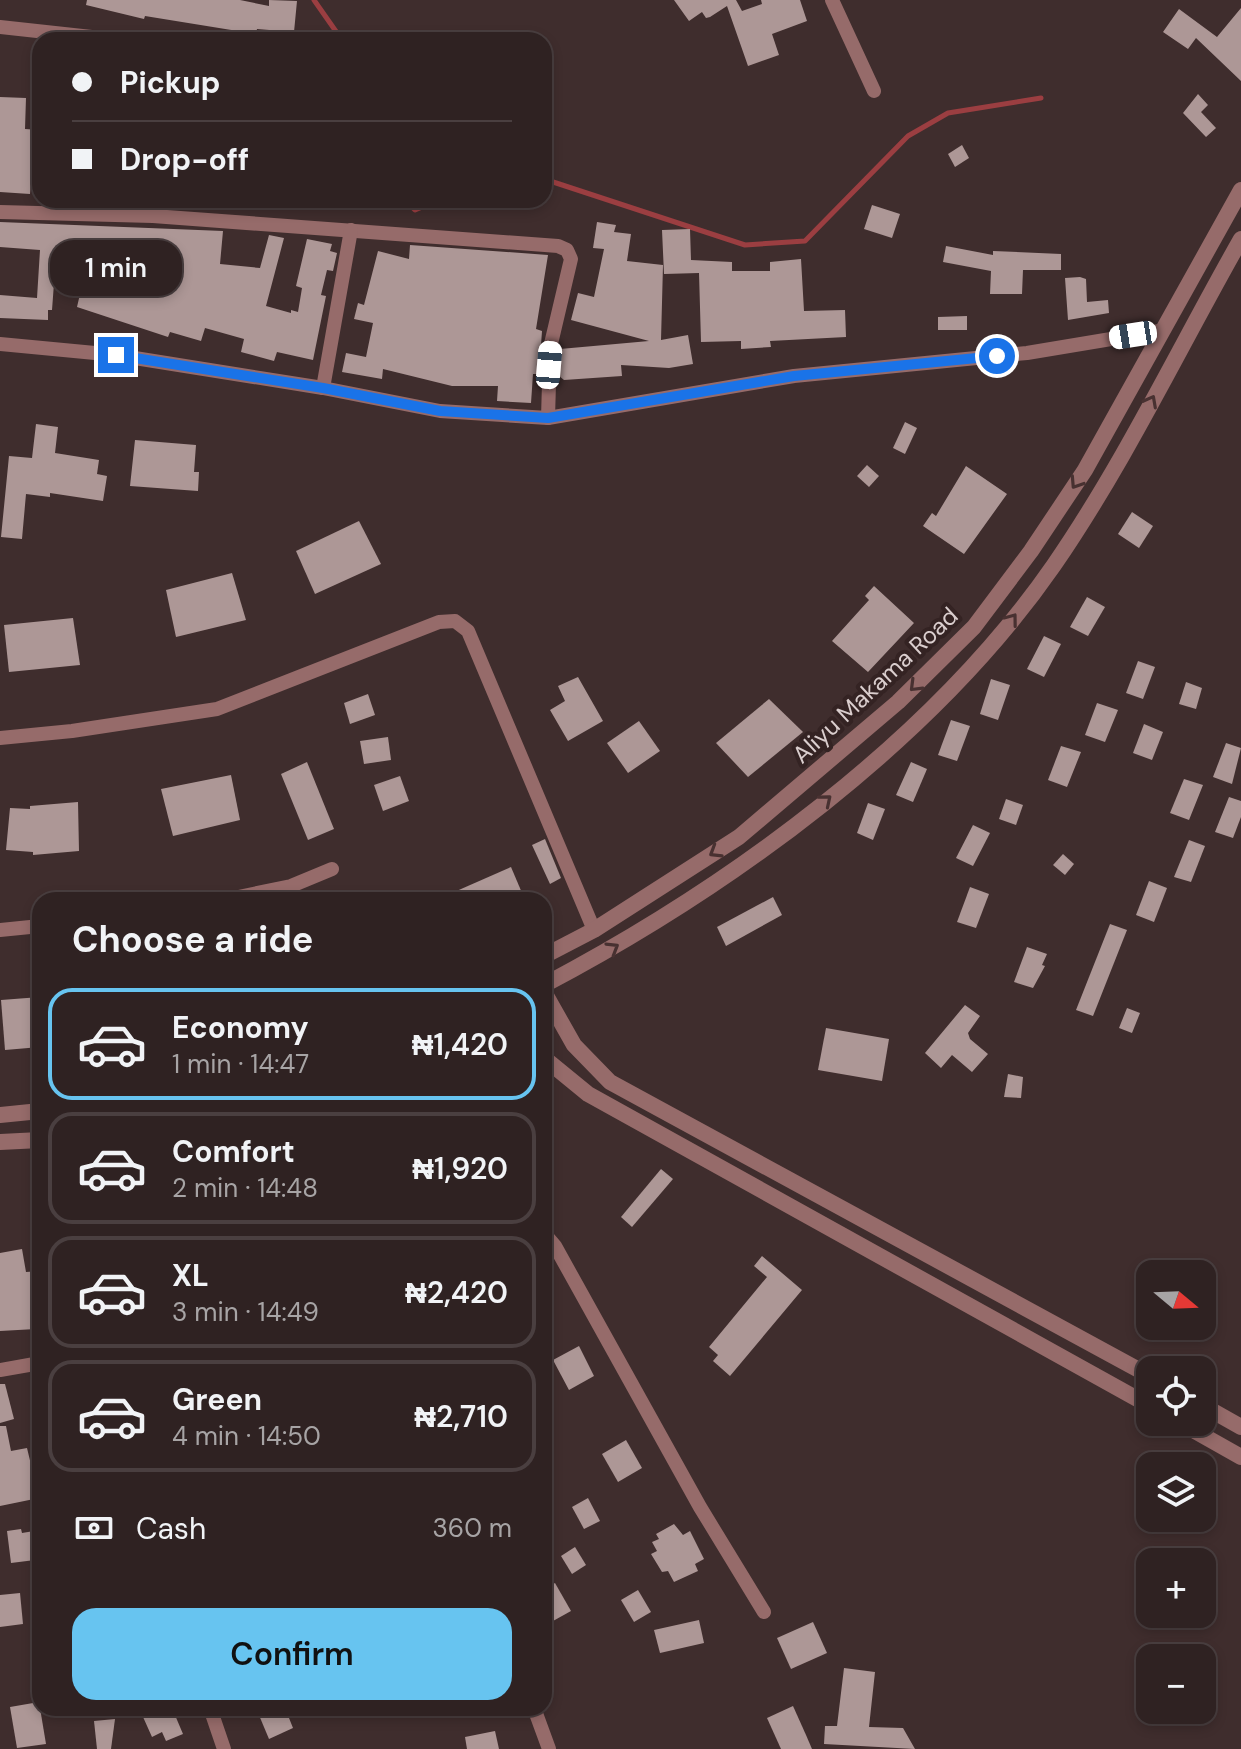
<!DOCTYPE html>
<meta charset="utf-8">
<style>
:root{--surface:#2f2222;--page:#372a2a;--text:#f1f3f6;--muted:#a7a4a5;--line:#4a3f40;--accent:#67c4f0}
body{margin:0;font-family:"DM Sans",sans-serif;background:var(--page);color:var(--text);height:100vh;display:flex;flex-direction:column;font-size:30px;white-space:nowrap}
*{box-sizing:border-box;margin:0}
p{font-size:26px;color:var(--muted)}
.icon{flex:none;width:44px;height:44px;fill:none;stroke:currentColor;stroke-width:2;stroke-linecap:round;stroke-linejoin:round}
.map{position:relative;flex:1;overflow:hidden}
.panel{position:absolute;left:32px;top:892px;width:520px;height:824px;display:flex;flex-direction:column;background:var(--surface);border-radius:24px;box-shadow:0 4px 12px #0003,0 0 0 2px var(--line)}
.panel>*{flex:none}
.top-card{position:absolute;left:32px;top:32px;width:520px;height:176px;border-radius:24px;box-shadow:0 4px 12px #0003,0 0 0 2px var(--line);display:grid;align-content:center;height:176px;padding:0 40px;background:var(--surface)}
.needle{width:52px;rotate:109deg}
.tools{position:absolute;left:1136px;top:1260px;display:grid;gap:16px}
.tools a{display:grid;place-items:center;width:80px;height:80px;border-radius:16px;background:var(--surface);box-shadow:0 4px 12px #0003,0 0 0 2px var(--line);font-size:40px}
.end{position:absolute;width:36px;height:36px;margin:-18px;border:10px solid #1a73e8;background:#fff;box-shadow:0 0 0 4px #fff}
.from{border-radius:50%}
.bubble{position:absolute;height:56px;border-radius:24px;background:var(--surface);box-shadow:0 4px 12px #0003,0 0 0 2px var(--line);font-size:26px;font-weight:600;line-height:56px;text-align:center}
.car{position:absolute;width:24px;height:48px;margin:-24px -12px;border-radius:10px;box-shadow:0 0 6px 2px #0007;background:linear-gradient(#fff 24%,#345 0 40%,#fff 0 76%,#345 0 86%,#fff 0)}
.top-card b{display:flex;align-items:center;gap:28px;height:76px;font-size:30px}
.top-card b+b{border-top:2px solid var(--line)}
.top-card i{width:20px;height:20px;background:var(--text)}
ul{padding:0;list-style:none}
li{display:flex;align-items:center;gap:24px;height:112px;margin:0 16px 12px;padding:0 24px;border:4px solid var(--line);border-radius:24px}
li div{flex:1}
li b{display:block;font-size:30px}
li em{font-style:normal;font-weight:600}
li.on{border-color:var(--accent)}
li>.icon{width:72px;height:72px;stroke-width:1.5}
h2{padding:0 40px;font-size:36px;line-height:96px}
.pay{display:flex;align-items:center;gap:20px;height:88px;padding:0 40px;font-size:30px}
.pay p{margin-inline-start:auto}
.action{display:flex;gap:16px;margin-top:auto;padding:16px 40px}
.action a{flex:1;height:92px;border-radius:24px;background:var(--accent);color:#111;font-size:32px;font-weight:600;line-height:92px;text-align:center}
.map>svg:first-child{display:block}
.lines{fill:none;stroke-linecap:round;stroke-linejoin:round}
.stream{stroke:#9b3e41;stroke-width:5}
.building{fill:#ad9796}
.minor{stroke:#966b6a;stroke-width:14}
.tertiary{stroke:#966b6a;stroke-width:16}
.oneway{stroke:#483131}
.route{stroke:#1a73e8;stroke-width:10}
.labels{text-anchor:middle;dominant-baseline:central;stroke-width:8;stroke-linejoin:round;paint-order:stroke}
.street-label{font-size:24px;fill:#dacece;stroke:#342323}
</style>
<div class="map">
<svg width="1241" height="1749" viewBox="0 0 1241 1749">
<rect width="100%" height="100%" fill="#3f2d2d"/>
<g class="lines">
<g class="stream">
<path d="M314,0l28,40"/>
<path d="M544,179l201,66 60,-4 103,-105 40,-23 93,-15"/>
<path d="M405,200l10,10 24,-10"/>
</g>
</g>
<g class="building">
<path d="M87,0h153l29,6v-6l28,1 -3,31 -37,-3 -1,5 -111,-18 -1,3 -58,-14z"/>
<path d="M674,0h62l6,11 20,-7 -1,-4h39l7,21 -35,13 7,21 -31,11 -21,-60 -17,11 -4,1 -4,-6 -13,9z"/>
<path d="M1241,8v73l-45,-43 -8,11 -25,-17 16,-23 38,28z"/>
<path d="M1198,94l10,11 -7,7 15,16 -10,9 -23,-24z"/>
<path d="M0,97l26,1 -1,31 15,1v16l-7,-1 -3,49 -30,-2z"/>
<path d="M962,145l7,13 -14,9 -7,-13z"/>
<path d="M872,205l28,9 -8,24 -28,-9z"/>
<path d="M0,222l223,9 -3,33 40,4 9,-33 15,3 -18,68 25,7v-3l7,2 4,-24 -6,-2 11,-47 25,5 -2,7 7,2 -4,18 -6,-1 -6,25 5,1 -13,64 -36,-8 -3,9 -33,-9 3,-13 -39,-11 -4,13 -31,-9 -2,5 -91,-30 9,-39 -31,2 -3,40h-4v10l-48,-2v-23l37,3 3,-48 -40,-3z"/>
<path d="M597,222l19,3 -2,7 17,2 -4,27 36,4 -2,75 27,-5 5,29 -24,4 -48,-3 1,11 -58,4 -5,-4 1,-27 89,-8 -78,-21 7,-27 16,4 10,-48 -11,-1z"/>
<path d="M690,229l1,31 41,2v9h38v-9l31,-3 3,52 41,-1 1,27 -76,4 1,6 -30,2v-8l-40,1 -2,-69 -35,1 -2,-44z"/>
<path d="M410,245l138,10 -12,74 6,2 -3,43h-6l-2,29 -34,-2 1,-15h-46l-69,-17 -1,10 -40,-7 4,-19 20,4 7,-34 -19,-4 4,-16 6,2 14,-54 31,8z"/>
<path d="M946,246l47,9v-4l68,3v16h-38l-1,24h-32l1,-23 -48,-9z"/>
<path d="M1080,277l6,2 1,23 21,-2 1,13 -41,7 -3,-42z"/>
<path d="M967,316v14h-29v-13z"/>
<path d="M905,422l12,6 -12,26 -12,-6z"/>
<path d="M36,424l22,3 -3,26 44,7 -2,14 10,2 -4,25 -53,-8v4l-24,-3 -4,45 -21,-2 8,-81 23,2z"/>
<path d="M135,440l61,5 -2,27h5l-1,19 -68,-5z"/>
<path d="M867,465l12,11 -10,11 -12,-11z"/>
<path d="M966,466l41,28 -43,60 -41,-28 9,-13 4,3z"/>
<path d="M1132,512l21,14 -14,22 -21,-14z"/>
<path d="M359,521l22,43 -66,30 -19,-43z"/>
<path d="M232,573l14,47 -70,17 -10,-47z"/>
<path d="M874,586l40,37 -46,49 -36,-31 37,-41 -4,-4z"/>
<path d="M1087,597l18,10 -17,29 -18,-9z"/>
<path d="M73,618l7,47 -71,7 -5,-47z"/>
<path d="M1044,636l17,8 -17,33 -17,-8z"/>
<path d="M1138,661l17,6 -12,32 -17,-6z"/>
<path d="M578,677l25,44 -35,20 -18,-31 15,-9 -7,-15z"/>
<path d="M991,679l19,6 -12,35 -18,-6z"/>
<path d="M1186,682l16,6 -6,21 -17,-5z"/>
<path d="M368,694l7,21 -25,9 -6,-21z"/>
<path d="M769,699l34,33 -55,45 -32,-34z"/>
<path d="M1097,703l21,7 -13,32 -20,-7z"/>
<path d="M951,720l19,6 -13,35 -19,-6z"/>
<path d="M639,721l21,30 -32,22 -21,-30z"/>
<path d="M1144,724l19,8 -11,28 -19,-7z"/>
<path d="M388,737l3,23 -27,4 -4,-23z"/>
<path d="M1226,743l15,5 -9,36 -19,-7z"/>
<path d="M1061,746l20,6 -14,35 -19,-7z"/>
<path d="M307,762l27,67 -26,11 -27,-66z"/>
<path d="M911,762l16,7 -14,33 -17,-7z"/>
<path d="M231,775l9,45 -67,16 -12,-47z"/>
<path d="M400,776l9,25 -26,10 -9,-26z"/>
<path d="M1184,779l19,6 -14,35 -19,-7z"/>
<path d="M1229,797l12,4v16l-8,21 -18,-6z"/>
<path d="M1006,799l17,6 -7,20 -17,-6z"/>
<path d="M78,802l1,49 -46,4v-3l-27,-2 4,-42 20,1v-3z"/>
<path d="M868,803l17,6 -12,31 -16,-7z"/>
<path d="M973,825l17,8 -17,33 -17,-8z"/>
<path d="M545,839l16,39 -11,6 -18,-39z"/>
<path d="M1189,840l16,6 -14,36 -17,-5z"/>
<path d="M1063,854l11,10 -9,11 -12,-10z"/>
<path d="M511,867l14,33h-89z"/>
<path d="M1149,881l18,7 -13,34 -18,-7z"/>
<path d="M970,887l19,7 -13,34 -19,-6z"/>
<path d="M773,897l9,18 -56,31 -9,-19z"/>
<path d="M1110,924l17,6 -34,86 -17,-6z"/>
<path d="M1027,947l20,7 -5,11 3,1 -12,22 -19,-6z"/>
<path d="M40,997v50l-35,3 -4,-50z"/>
<path d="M965,1005l15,11 -12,17 2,6 18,15 -16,18 -20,-17 -11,13 -16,-15z"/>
<path d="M1127,1008l13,5 -8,20 -13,-5z"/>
<path d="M826,1028l63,11 -7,42 -64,-11z"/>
<path d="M1008,1074l15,3 -2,21 -17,-1z"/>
<path d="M661,1169l12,10 -41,48 -11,-10z"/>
<path d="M22,1249l4,23 14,-1v14l-7,1 3,43 -36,2v-78z"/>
<path d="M762,1256l40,34 -72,86 -17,-15 5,-6 -9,-8 58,-70 -13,-11z"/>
<path d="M579,1346l15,30 -25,14 -16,-30z"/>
<path d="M0,1384h5l9,35 -14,4z"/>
<path d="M0,1426h6l5,25 16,-3 12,50 -39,8z"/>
<path d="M626,1440l16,28 -24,14 -16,-28z"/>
<path d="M588,1498l12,23 -16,8 -12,-22z"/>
<path d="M674,1524l9,11 7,-4 14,28 -9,5 3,7 -24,11 -6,-11 -6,1 -11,-18 6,-3 -5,-9 7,-3 -3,-5z"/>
<path d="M21,1529l1,4 18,-3v19h-6l1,11 -24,3 -4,-32z"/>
<path d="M575,1547l11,18 -14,9 -11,-18z"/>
<path d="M555,1583l16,28 -27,15v-37z"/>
<path d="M638,1590l13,22 -17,10 -13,-22z"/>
<path d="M20,1593l3,31 -23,3v-32z"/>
<path d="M699,1620l5,23 -44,10 -6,-23z"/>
<path d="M813,1622l14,31 -36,16 -14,-31z"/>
<path d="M844,1668l31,4 -6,55 34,1 12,21 -91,-5 1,-18h12z"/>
<path d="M39,1702l7,42 -29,4 -7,-41z"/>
<path d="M793,1706l13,29 6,14h-31l-14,-31z"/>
<path d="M139,1708h33l11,26 -17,7 -4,-9 -10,5z"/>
<path d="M256,1708h29l8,20 -24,11z"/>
<path d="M115,1719l-4,30h-14l-3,-28z"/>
<path d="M495,1731l4,18h-32l-2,-12z"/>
</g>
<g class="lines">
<g class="minor">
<path d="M832,0l42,91"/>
<path d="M0,27l119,13"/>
<path d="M0,212l153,4 405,30 9,4 4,9 -21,89 -2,70"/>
<path d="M0,344l116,11 207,33 117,23 108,7 246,-42 233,-23 132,-22"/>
<path d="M323,388l28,-158"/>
<path d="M0,738l72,-7 145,-22 222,-87 16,-1 13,10 126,299"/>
<path d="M224,900l67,-14 41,-17"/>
<path d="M0,930l40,-4"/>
<path d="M544,1233l11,13 145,261 64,105"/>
<path d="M0,1370l40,-7"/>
<path d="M210,1708l14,41"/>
<path d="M534,1708l15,41"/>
</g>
<g class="tertiary">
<path d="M544,956l50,-26 145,-93 159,-135 76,-75 57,-76 54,-81 156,-280"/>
<path d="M544,985c186,-98 389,-245 510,-420 71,-103 125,-217 187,-326"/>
<path d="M544,992l30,53 36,37 540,294"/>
<path d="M544,1058l44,36 562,312"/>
<path d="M0,1115l40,-4"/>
<path d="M0,1142l40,-2"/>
<path d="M1202,1405l39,22"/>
<path d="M1179,1422l62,35"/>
</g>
</g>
<defs><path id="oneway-chevron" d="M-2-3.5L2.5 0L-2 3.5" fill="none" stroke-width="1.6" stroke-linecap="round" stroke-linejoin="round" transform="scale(2)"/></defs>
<g class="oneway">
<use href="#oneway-chevron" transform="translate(1151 401) rotate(-62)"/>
<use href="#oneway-chevron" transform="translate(1076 483) rotate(123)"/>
<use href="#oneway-chevron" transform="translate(1012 619) rotate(-53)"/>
<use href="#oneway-chevron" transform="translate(915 686) rotate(135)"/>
<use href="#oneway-chevron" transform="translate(826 800) rotate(-40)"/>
<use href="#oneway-chevron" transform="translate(715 852) rotate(148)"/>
<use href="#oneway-chevron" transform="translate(613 948) rotate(-31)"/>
</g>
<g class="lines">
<path class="route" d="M116,355l207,33 117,23 108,7 246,-42 203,-20"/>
</g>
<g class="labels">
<g class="street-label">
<text transform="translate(875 685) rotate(-43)">Aliyu Makama Road</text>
</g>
</g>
</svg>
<div class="tools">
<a><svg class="needle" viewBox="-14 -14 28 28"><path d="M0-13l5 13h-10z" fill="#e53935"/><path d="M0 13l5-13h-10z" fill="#a7a4a5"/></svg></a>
<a><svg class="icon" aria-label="locate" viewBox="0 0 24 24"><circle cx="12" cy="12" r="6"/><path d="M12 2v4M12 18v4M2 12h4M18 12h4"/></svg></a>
<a><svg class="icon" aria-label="layers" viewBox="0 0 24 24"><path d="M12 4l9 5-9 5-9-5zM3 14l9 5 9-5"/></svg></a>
<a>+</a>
<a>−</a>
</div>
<i class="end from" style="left:997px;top:356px"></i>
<i class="end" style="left:116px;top:355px"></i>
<div class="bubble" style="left:50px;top:240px;width:132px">1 min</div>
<i class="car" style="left:1133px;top:335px;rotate:261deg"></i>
<i class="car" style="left:549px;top:365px;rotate:5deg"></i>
<div class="top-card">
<b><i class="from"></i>Pickup</b>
<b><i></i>Drop-off</b>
</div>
<section class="panel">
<h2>Choose a ride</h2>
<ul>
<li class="on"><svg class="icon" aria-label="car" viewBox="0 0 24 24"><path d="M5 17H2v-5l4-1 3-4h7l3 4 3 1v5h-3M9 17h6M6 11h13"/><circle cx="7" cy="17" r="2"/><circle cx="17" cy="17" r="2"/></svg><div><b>Economy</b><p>1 min · 14:47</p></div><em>₦1,420</em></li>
<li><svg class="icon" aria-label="car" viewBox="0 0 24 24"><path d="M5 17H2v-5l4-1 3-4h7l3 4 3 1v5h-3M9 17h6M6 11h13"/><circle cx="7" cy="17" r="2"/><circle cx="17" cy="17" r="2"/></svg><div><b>Comfort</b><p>2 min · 14:48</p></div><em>₦1,920</em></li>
<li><svg class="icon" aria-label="car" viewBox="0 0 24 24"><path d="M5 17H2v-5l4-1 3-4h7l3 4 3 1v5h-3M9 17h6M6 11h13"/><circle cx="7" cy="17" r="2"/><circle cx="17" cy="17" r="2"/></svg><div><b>XL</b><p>3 min · 14:49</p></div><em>₦2,420</em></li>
<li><svg class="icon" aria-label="car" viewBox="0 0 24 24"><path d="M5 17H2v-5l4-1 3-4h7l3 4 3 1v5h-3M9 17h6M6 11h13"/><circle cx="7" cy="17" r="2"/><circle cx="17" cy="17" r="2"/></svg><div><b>Green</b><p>4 min · 14:50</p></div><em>₦2,710</em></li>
</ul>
<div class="pay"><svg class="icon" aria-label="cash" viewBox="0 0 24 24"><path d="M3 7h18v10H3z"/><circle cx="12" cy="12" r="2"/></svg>Cash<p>360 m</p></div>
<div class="action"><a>Confirm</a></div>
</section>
</div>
